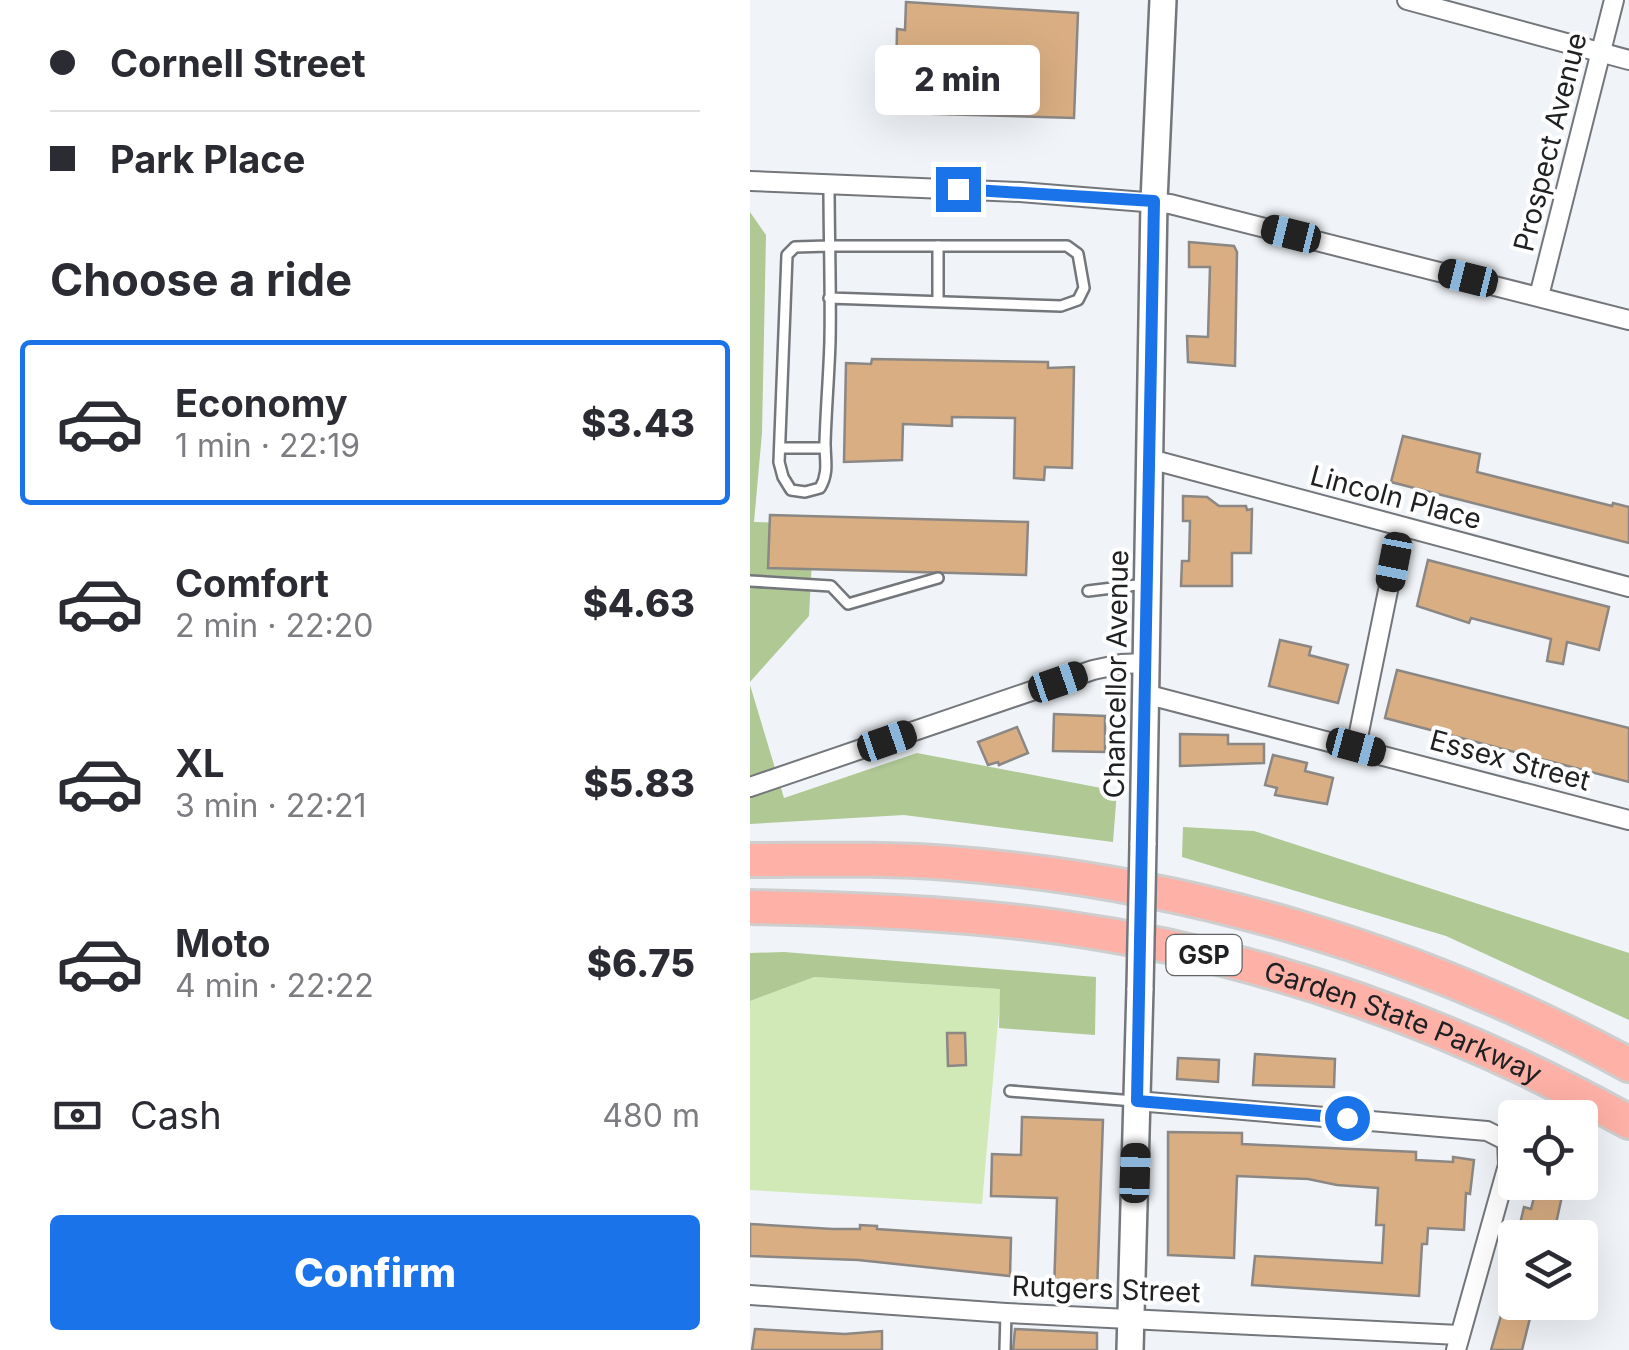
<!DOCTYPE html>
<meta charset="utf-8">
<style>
:root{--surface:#fff;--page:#f7f7f7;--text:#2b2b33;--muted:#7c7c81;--line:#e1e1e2;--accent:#1a73e8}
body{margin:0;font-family:Inter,sans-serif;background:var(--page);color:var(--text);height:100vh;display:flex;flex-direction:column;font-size:38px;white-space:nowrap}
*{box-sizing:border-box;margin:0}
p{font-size:32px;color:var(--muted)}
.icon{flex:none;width:55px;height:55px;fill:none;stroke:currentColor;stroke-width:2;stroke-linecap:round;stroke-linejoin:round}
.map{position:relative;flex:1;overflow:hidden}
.side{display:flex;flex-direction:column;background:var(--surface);width:750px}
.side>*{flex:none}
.top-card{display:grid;align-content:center;height:220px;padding:0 50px;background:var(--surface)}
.fabs{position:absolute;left:748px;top:1100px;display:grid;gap:20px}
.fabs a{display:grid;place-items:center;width:100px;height:100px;border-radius:10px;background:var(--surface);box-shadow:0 10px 40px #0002;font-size:50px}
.end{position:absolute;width:45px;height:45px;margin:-22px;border:12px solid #1a73e8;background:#fff;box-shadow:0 0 0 5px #fff}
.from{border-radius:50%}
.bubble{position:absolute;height:70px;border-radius:10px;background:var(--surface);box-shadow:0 10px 40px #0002;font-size:32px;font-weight:800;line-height:70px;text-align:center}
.car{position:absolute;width:30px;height:60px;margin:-30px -15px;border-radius:12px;box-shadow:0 0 8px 2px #0007;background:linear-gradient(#222 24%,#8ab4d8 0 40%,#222 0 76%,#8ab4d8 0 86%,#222 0)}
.top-card b{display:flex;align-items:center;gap:35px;height:95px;font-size:38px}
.top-card b+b{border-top:2px solid var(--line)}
.top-card i{width:25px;height:25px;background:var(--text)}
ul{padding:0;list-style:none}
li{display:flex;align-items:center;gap:30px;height:165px;margin:0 20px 15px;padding:0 30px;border:5px solid transparent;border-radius:10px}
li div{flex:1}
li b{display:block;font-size:38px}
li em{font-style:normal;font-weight:800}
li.current{border-color:var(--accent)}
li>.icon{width:90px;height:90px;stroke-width:1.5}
h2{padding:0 50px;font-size:45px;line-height:120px}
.pay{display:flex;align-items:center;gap:25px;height:110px;padding:0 50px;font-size:38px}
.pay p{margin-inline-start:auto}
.primary-button{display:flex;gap:20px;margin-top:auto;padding:20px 50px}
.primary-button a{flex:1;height:115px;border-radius:10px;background:var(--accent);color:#fff;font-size:40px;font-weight:800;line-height:115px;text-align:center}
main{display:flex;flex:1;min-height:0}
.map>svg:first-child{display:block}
.green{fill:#d0e9b6}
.forest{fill:#afc894}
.building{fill:#d9ae83;stroke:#8b8784;stroke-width:2.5}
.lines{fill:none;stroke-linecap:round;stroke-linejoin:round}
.lane-casing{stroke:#73777b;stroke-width:14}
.street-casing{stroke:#73777b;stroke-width:22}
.secondary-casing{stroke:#73777b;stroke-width:30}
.highway-casing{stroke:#cecece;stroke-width:38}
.lane{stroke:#fff;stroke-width:9}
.street{stroke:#fff;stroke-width:18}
.secondary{stroke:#fff;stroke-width:25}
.highway{stroke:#feb1a6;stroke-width:32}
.secondary-bridge-casing{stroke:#73777b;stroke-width:30;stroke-linecap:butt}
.secondary-bridge{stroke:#fff;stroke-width:25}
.route{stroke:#1a73e8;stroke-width:12}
.labels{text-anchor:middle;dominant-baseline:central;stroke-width:8;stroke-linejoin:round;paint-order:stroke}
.shield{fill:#fff;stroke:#626364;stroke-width:2.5}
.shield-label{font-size:25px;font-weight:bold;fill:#1f2022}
.street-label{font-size:28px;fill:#1f2022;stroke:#fff}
</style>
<main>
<section class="side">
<div class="top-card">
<b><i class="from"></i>Cornell Street</b>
<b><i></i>Park Place</b>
</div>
<h2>Choose a ride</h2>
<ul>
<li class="current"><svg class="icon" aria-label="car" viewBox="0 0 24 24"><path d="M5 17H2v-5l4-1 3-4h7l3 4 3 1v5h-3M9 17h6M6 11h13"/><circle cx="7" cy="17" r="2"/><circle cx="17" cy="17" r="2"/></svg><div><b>Economy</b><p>1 min · 22:19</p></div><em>$3.43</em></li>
<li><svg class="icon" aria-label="car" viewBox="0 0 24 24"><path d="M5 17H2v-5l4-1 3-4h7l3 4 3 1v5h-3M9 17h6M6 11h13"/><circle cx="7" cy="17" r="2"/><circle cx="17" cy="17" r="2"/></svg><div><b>Comfort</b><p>2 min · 22:20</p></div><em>$4.63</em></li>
<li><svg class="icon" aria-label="car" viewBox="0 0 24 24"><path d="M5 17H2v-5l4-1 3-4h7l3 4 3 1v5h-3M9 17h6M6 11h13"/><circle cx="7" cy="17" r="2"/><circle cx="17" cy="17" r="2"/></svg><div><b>XL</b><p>3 min · 22:21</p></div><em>$5.83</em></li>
<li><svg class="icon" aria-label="car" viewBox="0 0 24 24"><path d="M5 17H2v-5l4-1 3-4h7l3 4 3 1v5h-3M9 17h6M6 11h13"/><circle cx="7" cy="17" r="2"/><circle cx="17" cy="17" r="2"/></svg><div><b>Moto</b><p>4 min · 22:22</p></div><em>$6.75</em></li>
</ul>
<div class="pay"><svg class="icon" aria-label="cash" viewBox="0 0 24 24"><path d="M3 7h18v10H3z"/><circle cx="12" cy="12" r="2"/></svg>Cash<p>480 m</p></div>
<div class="primary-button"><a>Confirm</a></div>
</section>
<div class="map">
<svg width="879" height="1350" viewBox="0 0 879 1350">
<rect width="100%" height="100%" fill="#f0f4f8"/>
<path class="green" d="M63,977l188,12 -19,215 -232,-14v-189z"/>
<g class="forest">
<path d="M0,212l16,23 -4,198 -8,89 60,1 -5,93 -59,66z"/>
<path d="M0,685l34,113 133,-45 200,38 -4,51 -209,-27 -154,9z"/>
<path d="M433,827l71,4 375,122v67l-183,-84 -264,-79z"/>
<path d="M34,952l312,25 -1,58 -96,-7 1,-39 -186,-12 -64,24v-48z"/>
</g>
<g class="building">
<path d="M156,2l172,11 -4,105 -171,-5 2,-32h-9l1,-52 8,1z"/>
<path d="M439,242l45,4 3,6 -2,114 -47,-4 -1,-26 21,1 2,-70h-21z"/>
<path d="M122,359l176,3v6l26,-1 -2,101 -27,-1 -1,13 -30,-2 1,-60 -63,-1v9l-49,-2 -1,36 -58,2 2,-99 25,1z"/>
<path d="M653,436l77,18 -3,18 135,34 1,-3 16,4v36l-238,-61z"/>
<path d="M433,496l24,1 12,9h27l1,4 5,-1 -1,44h-19v33h-51l1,-25h7l1,-40h-7z"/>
<path d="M20,515l258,7 -2,53 -258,-7z"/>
<path d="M678,560l181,47 -10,43 -32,-8 -4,22 -16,-3 4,-22 -80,-21 -2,5 -52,-17z"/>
<path d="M530,640l31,7 -2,8 39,10 -10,38 -69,-17z"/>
<path d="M647,670l232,58v54l-244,-64z"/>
<path d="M304,714l51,2v36l-52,-1z"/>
<path d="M267,727l11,26 -29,12 -1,-3 -10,3 -10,-23z"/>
<path d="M430,734l48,1v9h36v19l-84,3z"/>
<path d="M523,755l34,8 -2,8 28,7 -6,26 -52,-9 2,-7 -12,-3z"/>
<path d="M197,1033h18l1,32 -18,1z"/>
<path d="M505,1054l80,5 -1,28 -81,-2z"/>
<path d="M428,1058l41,2 -1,22 -41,-3z"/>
<path d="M272,1117l81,3 -6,172 -43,-2 3,-92 -66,-2 1,-42 29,1z"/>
<path d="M418,1132l74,1v11l174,8v8l37,2v-5l21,3 -4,34 -4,-1 -2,37 -36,-2 -1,16h-5l-3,52 -167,-11 3,-29 127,7 2,-38h-8l2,-37 -41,-3 -29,-6 -71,-3 -3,82 -66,-3z"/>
<path d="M788,1182l26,5 -11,50 -34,-9 5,-21 7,2z"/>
<path d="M0,1224l83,5h27v-4l17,1v3l134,9 -1,38 -152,-16 -108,-4z"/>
<path d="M755,1302h29l-12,48h-31z"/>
<path d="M5,1329l90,5 37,-3v19h-130z"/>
<path d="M265,1329l82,4v17h-84z"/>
</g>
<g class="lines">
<defs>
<g id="lane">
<path d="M79,184c0,53 2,105 1,157 -1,34 -4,68 -5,102 0,17 4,30 -5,45l-15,4 -14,-2 -8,-13 -4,-15 8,-207 8,-8 33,-1h239l11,8 6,34 -6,12 -17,6 -232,-8"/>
<path d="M188,301v-55"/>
<path d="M30,448h45"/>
<path d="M0,581l81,5 17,18 90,-26"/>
<path d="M338,591l57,-7"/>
<path d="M260,1091l124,10"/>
<path d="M255,1350l1,-37"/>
</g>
<g id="street">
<path d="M657,0l222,60"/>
<path d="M0,181l270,11 150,12 459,116"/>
<path d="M789,296l75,-296"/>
<path d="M400,459l479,128"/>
<path d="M395,694l484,126"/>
<path d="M606,747l45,-220"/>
<path d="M0,787l343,-117 28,-6 25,-1"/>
<path d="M387,1101l350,30 20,10 1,24 -52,185"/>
<path d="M0,1295l256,18 453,22"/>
</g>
<g id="secondary">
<path d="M393,845l11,-644 9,-201"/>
<path d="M380,1350l10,-362"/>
</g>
<g id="highway">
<path d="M0,860c66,0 132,-2 198,3 238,18 471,87 681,202"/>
<path id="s1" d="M0,907c104,2 207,6 309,20 201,28 393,97 570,195"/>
</g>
</defs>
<use href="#lane" class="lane-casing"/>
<use href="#street" class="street-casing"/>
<use href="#secondary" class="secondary-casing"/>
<use href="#highway" class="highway-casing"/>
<use href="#lane" class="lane"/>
<use href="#street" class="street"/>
<use href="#secondary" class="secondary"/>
<use href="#highway" class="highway"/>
<defs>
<path id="secondary-bridge" d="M390,988l3,-143"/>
</defs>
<use href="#secondary-bridge" class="secondary-bridge-casing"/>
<use href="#secondary-bridge" class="secondary-bridge"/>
</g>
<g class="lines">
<path class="route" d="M208,189l196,12 -17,900 210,17"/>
</g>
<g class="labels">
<rect class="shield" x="416.5" y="935" width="75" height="40" rx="8"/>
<g class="shield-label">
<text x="454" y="955">GSP</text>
</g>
<g class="street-label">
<text transform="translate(800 142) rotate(-76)">Prospect Avenue</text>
<text transform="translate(646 497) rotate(15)">Lincoln Place</text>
<text transform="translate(366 674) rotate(-89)">Chancellor Avenue</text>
<text transform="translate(760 760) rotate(15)">Essex Street</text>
<text stroke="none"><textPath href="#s1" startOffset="668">Garden State Parkway</textPath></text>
<text transform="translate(356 1289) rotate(2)">Rutgers Street</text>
</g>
</g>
</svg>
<div class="fabs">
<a><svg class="icon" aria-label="locate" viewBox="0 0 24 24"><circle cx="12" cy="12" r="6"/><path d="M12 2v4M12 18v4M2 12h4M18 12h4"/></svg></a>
<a><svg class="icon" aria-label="layers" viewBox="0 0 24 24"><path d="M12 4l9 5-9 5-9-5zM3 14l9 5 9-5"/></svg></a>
</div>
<i class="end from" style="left:597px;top:1118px"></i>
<i class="end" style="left:208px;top:189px"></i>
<div class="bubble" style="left:125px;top:45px;width:165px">2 min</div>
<i class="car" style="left:541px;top:234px;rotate:284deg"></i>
<i class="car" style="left:718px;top:278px;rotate:284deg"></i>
<i class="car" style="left:644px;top:562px;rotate:191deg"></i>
<i class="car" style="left:308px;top:682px;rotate:71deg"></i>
<i class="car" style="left:137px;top:741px;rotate:71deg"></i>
<i class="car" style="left:606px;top:747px;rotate:105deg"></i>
<i class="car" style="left:385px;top:1173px;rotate:2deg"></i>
</div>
</main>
